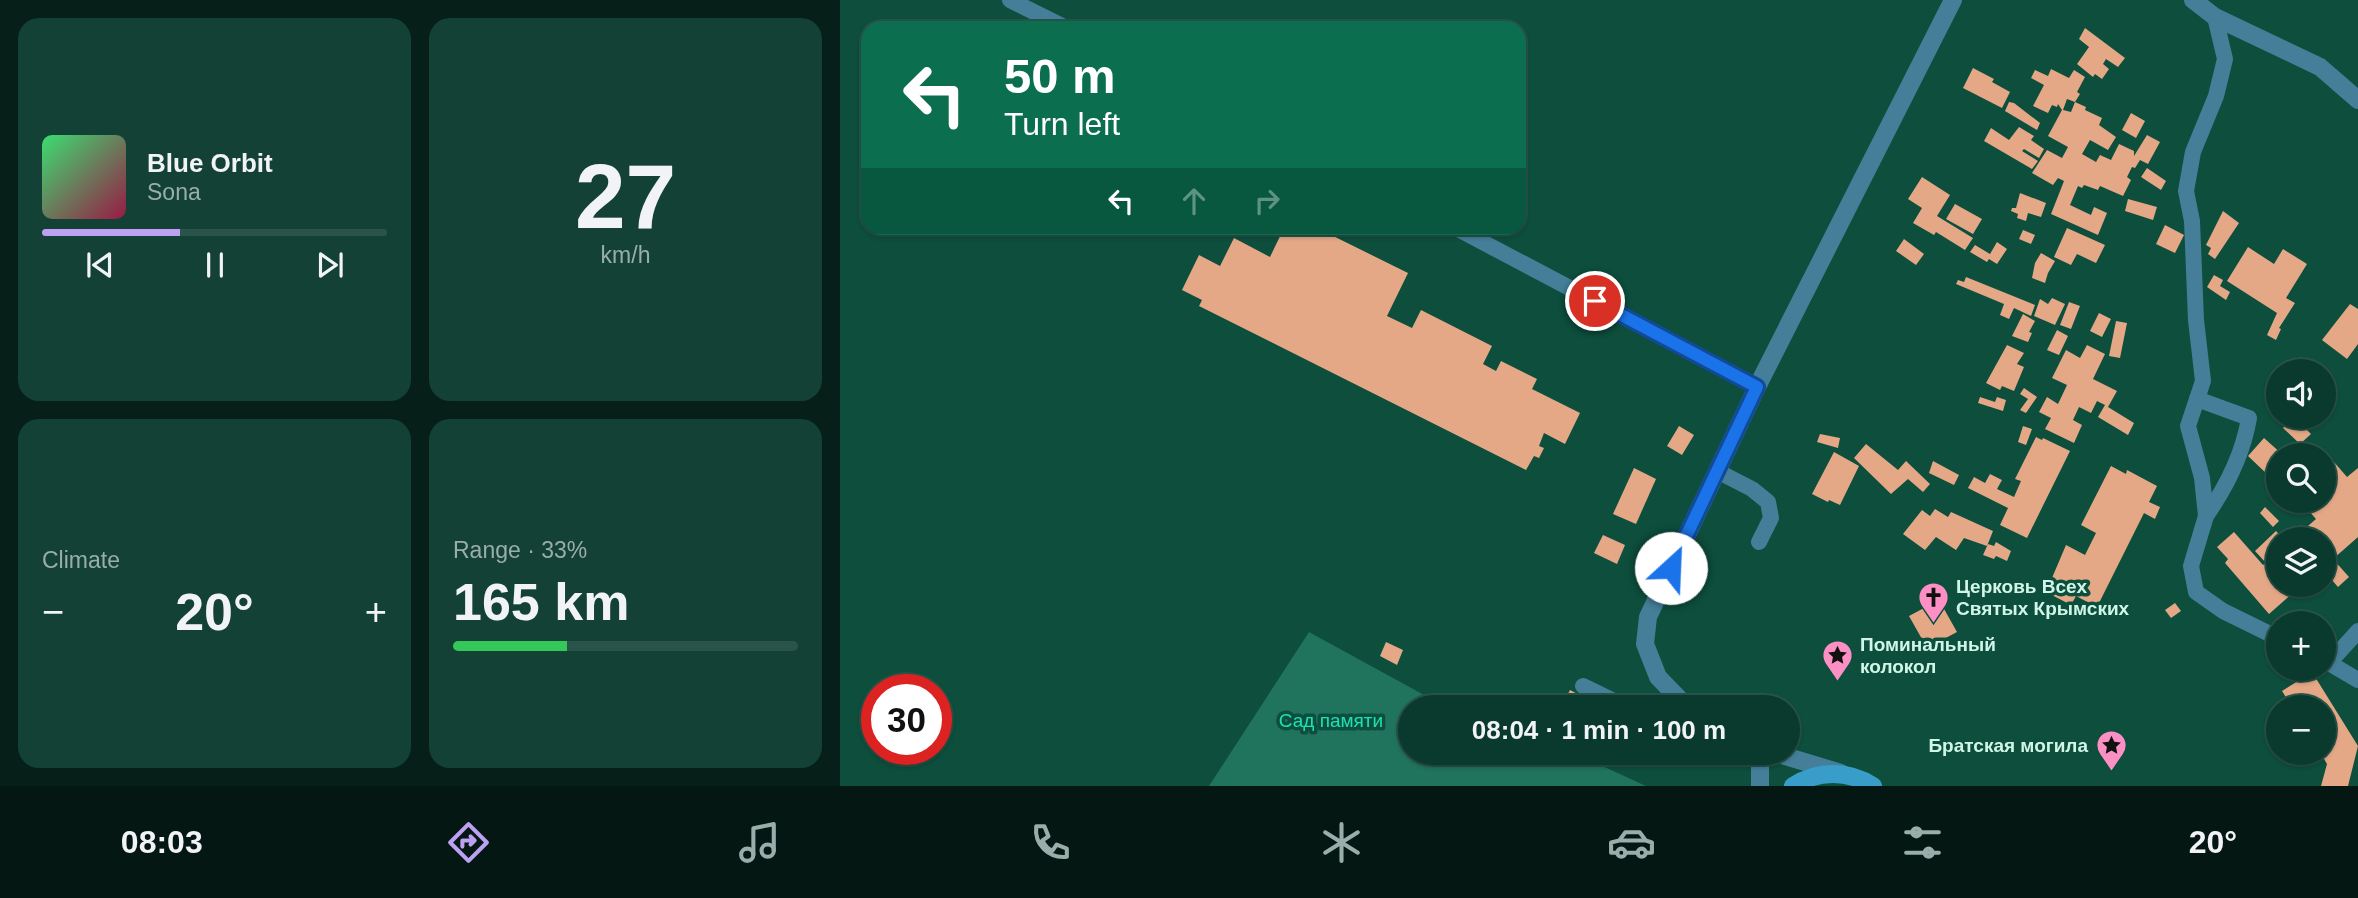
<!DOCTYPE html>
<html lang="en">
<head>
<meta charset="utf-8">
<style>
  body { margin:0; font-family:Arial,sans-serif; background:#134136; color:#f1f3f6; height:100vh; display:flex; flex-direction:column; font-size:26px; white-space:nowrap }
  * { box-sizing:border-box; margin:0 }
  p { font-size:23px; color:#99adaa }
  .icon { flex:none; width:38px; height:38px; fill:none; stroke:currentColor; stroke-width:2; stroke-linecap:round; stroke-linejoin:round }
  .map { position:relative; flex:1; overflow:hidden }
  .drawer { display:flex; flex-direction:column; gap:18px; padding:18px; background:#062019; width:840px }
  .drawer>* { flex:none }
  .hud { position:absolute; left:21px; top:21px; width:665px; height:214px; border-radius:21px; box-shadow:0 2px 5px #0004,0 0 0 2px #2a544a; background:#0b6e4f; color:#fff; overflow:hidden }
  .fabs { position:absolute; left:1426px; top:359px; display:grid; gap:14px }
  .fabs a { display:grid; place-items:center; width:70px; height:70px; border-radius:50%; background:#0a3a2e; box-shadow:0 2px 5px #0004,0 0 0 2px #2a544a; font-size:35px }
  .speed { position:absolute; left:21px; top:674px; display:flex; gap:14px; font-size:35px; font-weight:700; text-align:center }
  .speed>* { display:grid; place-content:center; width:91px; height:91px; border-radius:50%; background:#0a3a2e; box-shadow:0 2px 5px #0004,0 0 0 2px #2a544a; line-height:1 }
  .speed .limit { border:10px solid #d22; background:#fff; color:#111 }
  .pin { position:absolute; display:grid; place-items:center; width:60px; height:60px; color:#fff; margin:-30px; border:4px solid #fff; border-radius:50%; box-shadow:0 2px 7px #0007 }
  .me { position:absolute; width:77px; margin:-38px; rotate:25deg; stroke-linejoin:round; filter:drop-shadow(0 0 5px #0008) }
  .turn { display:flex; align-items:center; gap:24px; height:147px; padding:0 28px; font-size:32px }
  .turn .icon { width:91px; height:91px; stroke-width:2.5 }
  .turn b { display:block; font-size:49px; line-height:60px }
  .lanes { display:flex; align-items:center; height:66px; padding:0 28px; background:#0003; justify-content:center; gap:35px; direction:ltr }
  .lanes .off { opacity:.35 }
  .big { font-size:52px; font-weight:600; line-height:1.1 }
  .drawer .tile { flex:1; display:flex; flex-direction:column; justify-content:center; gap:10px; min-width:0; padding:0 24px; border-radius:21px; background:#134136 }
  .drawer .dial { align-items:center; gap:0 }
  .dial b { font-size:91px; line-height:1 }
  .song { display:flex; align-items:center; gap:21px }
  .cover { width:84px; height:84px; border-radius:10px; background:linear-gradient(135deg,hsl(140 70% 55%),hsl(340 70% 35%)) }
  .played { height:7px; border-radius:4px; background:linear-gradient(90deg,#bca0f2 40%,#2a544a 40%) }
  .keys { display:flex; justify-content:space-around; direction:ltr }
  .heat { display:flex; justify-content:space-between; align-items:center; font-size:38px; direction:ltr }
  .charge { height:10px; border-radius:5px; background:linear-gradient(90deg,#34c759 33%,#2a544a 0) }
  .drawer .tiles { flex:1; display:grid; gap:18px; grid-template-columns:repeat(2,1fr) }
  .trip { position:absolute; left:558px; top:695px; width:402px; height:70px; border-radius:35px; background:#0a3a2e; box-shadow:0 2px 5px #0004,0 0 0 2px #2a544a; font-weight:600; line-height:70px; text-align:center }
  .tab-bar { display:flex; height:112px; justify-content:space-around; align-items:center; background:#041712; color:#99adaa }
  .tab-bar .icon { width:49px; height:49px }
  .tab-bar .selected { color:#bca0f2 }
  .tab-bar b { font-size:32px; color:#f1f3f6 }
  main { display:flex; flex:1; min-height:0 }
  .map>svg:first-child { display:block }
  .green { fill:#20735c }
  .building { fill:#e5a886 }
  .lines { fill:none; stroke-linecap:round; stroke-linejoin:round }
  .service { stroke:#447e99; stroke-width:16 }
  .minor { stroke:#447e99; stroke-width:18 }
  .secondary { stroke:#389ec9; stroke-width:18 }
  .route-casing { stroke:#114b97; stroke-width:18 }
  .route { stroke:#1a73e8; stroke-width:12 }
  .labels { text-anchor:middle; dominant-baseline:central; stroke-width:7; stroke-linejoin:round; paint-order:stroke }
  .poi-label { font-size:19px; font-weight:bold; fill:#d1f6e8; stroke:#0d4e3d; text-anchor:start }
  .park-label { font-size:19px; fill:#1de1b4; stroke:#0d4e3d }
</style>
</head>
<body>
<main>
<section class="drawer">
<div class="tiles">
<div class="tile">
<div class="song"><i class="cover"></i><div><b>Blue Orbit</b><p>Sona</p></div></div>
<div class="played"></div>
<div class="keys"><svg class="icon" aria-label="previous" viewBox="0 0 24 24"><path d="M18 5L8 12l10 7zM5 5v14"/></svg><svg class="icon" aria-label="pause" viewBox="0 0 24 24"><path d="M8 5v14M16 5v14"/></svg><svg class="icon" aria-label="next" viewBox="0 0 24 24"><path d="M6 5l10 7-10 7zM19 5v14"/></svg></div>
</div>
<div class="tile dial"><b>27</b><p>km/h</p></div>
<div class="tile"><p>Climate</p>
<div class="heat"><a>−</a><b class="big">20°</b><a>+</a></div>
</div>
<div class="tile"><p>Range · 33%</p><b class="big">165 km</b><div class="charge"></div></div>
</div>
</section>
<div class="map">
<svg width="1518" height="786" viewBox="0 0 1518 786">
  <rect width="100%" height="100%" fill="#0d4e3d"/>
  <path class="green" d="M469,632L606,707H570V752L734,753L806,786H369Z"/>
  <g class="building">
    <path d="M1245,28L1285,58L1278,67L1266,59L1263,64L1269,69L1262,79L1255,74L1253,77L1237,64L1249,47L1239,39Z"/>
    <path d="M1133,68L1154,79L1152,82L1170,92L1162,108L1123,88Z"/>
    <path d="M1211,69L1229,78L1234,70L1245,77L1237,92L1240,94L1235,102L1227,99L1223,110L1231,112L1235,102L1246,107L1245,110L1262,118L1259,125L1276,137L1268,150L1250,140L1242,154L1256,162L1260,155L1271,160L1279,144L1294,151V156L1307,135L1320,142L1308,164L1300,160L1295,168L1292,167L1287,177L1291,180L1283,196L1260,186L1258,190L1244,185L1242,188L1238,186L1230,205L1251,215L1254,207L1267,213L1258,235L1211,214L1224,181L1218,178L1213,185L1192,173L1207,150L1222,158L1228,147L1208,136L1222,110L1218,104L1217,107L1212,105L1208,113L1193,106L1204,85L1191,78L1195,70L1208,76Z"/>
    <path d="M1169,102L1174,103L1200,123L1197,130L1165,111Z"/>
    <path d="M1291,113L1305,121L1296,138L1282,130Z"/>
    <path d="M1179,127L1194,136L1191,140L1204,149L1199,158L1184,149L1182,151L1198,161L1192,169L1144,141L1151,128L1169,140Z"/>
    <path d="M1307,168L1326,181L1321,190L1301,177Z"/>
    <path d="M1082,177L1110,195L1097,216L1133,238L1125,250L1096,232L1094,235L1073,223L1082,208L1068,199Z"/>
    <path d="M1180,193L1206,203L1201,217L1188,213L1186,221L1177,218L1178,214L1171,211L1172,208H1176Z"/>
    <path d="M1288,199L1317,207L1313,220L1285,211Z"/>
    <path d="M1115,204L1142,219L1133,234L1106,219Z"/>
    <path d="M1383,211L1399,223L1375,259L1368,254L1371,248L1366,245Z"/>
    <path d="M1325,225L1344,235L1335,253L1316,244Z"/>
    <path d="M444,228H477L568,273L547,316L572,328L581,310L652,346L643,364L656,371L661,361L697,379L692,389L740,413L725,444L704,433L699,446L704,448L699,458L694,456L686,470L359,306L362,300L342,290L359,255L380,266L394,238L430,257Z"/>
    <path d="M1227,228L1265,245L1256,263L1237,254L1231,265L1214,257Z"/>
    <path d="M1183,230L1195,235L1191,244L1179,239Z"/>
    <path d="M1064,239L1084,254L1076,265L1056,251Z"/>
    <path d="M1157,242L1167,249L1157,264L1149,259L1147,262L1130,252L1135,245L1150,254Z"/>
    <path d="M1408,247L1434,264L1443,249L1467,264L1446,298L1455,303L1439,328L1441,329L1436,340L1427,335L1437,313L1387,281Z"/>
    <path d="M1201,253L1215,261L1208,273L1205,283L1192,278L1195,263Z"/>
    <path d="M1374,275L1383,280L1380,286L1390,292L1386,300L1367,287Z"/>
    <path d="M1126,277L1195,305L1191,316L1174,308L1169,319L1160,315L1164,304L1116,284L1118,280L1124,282Z"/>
    <path d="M1212,298L1225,304L1215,325L1194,316L1200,299L1208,304Z"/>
    <path d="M1229,302L1240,306L1231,329L1220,325Z"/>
    <path d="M1510,304L1518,309V344L1507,359L1482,340Z"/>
    <path d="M1259,313L1271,319L1262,337L1250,331Z"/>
    <path d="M1183,314L1195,321L1189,332L1192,333L1188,342L1172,336Z"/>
    <path d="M1276,321L1287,323L1280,358L1269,356Z"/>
    <path d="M1217,330L1228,336L1219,355L1207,350Z"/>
    <path d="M1167,345L1184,353L1177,364L1184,367L1174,391L1162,386L1160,390L1146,383Z"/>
    <path d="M1247,345L1265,354L1253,379L1277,391L1268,407L1294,423L1288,435L1258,417L1265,405L1257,401L1251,413L1239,407L1233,420L1242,425L1234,443L1205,429L1211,418L1199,412L1207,397L1218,404L1227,385L1212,378L1226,350L1240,358Z"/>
    <path d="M1184,388L1197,397L1186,413L1180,410L1188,399L1180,394Z"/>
    <path d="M1140,397L1155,402L1157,397L1166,400L1163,411L1138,403Z"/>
    <path d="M1454,417L1471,434L1460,444L1443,428Z"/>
    <path d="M839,426L854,435L842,455L827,446Z"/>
    <path d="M1183,426L1192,429L1186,445L1178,442Z"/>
    <path d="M980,434L1000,438L998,448L977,442Z"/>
    <path d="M1196,437L1202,440L1203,438L1230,451L1187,538L1160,525L1168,508L1128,488L1134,477L1145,483L1150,474L1162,480L1157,489L1174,497L1181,481L1175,479Z"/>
    <path d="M1424,438L1443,455H1438V464L1428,475L1408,456Z"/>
    <path d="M1026,444L1058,470L1066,461L1090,484L1083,492L1068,479L1051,494L1014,458Z"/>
    <path d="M994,452L1019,466L1000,505L989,500L988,502L972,494Z"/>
    <path d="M1093,461L1119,475L1114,485L1089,473Z"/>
    <path d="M1494,462L1507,477L1518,468V537L1493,559L1509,577L1498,587L1484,571V539H1453L1476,519L1469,511L1480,500H1484L1486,496L1484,493V470Z"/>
    <path d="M1271,466L1286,474L1287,470L1317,486L1309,502L1320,507L1315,519L1304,513L1257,607L1236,596L1231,605L1206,592L1226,545L1245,555L1256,533L1241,525Z"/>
    <path d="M794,468L816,479L796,524L773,514Z"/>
    <path d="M1425,507L1439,521L1433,527L1420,513Z"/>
    <path d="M1095,509L1108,517L1111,512L1153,531L1147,546L1124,538L1116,550L1096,537L1085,550L1063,534L1082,510L1090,516Z"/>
    <path d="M1436,531L1443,539H1438V584H1463L1429,614L1385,563L1388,559L1377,547L1394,532L1423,565L1426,563L1415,551Z"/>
    <path d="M763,535L785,545L777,564L754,553Z"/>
    <path d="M1156,542L1171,551L1167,561L1156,556L1154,559L1143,555L1148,544L1154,546Z"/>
    <path d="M1099,600L1117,632L1087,648L1069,616Z"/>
    <path d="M1335,603L1341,611L1331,618L1325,610Z"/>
    <path d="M546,642L563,650L557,665L540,656Z"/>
    <path d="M1472,672L1518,746L1508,786H1481L1487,764L1480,752H1484V707H1452L1442,691Z"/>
    <path d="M730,690L749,700L745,707H721Z"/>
  </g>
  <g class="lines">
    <g class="service">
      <path d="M170,0L226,28"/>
      <path d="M1375,17L1385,59L1376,96L1353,152L1346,191L1352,221L1356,320L1363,381L1348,426L1362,478L1366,516L1351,566L1356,592L1383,611L1438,638"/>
      <path d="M616,228L917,387"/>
      <path d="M1357,399L1409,418C1403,454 1387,486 1366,516"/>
      <path d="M877,471L912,489L928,502L931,518L919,542"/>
      <path d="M1484,660L1518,680"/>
      <path d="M1489,663L1518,631"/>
      <path d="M743,686L786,707"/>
      <path d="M903,752L920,758"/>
    </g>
    <g class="minor">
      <path d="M1353,0L1375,17L1480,67L1518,100"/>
      <path d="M847,707L818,677L805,644L808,617L917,387L1113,0"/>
      <path d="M932,752L1001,773"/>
      <path d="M920,786V752"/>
    </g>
    <path class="secondary" d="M953,786C978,770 1008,770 1033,786"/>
  </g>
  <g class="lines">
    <defs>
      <path id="route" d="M755,301L917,387L831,568"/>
    </defs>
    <use href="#route" class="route-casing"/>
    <use href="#route" class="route"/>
  </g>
  <defs>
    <symbol id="church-pin" viewBox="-11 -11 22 30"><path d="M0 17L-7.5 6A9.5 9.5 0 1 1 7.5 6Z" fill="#fc8fc3" stroke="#0d4e3d"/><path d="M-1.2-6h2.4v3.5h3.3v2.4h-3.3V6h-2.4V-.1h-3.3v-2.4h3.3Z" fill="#111"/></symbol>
    <symbol id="sight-pin" viewBox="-11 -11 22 30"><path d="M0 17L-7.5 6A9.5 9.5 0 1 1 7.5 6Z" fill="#fc8fc3" stroke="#0d4e3d"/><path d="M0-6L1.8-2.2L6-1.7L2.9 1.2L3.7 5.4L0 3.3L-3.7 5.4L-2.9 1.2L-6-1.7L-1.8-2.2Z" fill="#111"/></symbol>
  </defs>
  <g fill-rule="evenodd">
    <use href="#church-pin" x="1076" y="580" width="35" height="47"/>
    <use href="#sight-pin" x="980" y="638" width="35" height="47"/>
    <use href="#sight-pin" x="1254" y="728" width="35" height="47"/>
  </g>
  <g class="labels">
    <g class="poi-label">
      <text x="1116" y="586">Церковь Всех<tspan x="1116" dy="22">Святых Крымских</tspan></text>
      <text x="1020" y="644">Поминальный<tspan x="1020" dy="22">колокол</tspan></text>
      <text x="1248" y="745" text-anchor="end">Братская могила</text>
    </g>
    <g class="park-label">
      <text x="491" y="720">Сад памяти</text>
    </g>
  </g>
</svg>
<div class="fabs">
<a><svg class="icon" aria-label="sound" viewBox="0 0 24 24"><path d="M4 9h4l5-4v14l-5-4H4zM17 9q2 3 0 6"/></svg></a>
<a><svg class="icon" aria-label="search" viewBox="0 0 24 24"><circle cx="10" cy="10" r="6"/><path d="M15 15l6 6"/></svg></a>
<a><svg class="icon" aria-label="layers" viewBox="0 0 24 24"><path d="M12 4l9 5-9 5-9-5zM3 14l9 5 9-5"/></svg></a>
<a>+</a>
<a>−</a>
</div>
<div class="speed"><div class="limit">30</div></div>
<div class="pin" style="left:755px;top:301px;background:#d93025"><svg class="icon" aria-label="arrive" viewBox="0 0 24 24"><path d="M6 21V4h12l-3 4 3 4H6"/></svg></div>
<svg class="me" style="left:831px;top:568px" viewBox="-20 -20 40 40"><circle r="19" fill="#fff"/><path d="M0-13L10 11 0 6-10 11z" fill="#1a73e8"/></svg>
<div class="trip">08:04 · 1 min · 100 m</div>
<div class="hud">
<div class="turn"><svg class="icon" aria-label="left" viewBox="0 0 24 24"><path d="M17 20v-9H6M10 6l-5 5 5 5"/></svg><div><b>50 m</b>Turn left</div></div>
<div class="lanes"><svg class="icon" aria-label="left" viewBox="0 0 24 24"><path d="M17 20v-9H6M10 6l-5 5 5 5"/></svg><svg class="icon off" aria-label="ahead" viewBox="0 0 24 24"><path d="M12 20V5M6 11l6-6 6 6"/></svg><svg class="icon off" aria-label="right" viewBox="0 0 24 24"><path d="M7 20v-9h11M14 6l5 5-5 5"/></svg></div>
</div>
</div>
</main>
<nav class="tab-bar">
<b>08:03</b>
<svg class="icon selected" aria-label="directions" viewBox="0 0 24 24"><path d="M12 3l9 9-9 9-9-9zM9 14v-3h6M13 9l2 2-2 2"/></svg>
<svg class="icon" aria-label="music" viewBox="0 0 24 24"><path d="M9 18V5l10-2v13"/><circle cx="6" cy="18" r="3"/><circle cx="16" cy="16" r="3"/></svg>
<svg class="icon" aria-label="phone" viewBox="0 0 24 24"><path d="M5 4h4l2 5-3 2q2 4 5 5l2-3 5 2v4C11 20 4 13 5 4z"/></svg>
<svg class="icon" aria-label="climate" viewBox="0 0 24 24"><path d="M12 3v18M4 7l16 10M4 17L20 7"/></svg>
<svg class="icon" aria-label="car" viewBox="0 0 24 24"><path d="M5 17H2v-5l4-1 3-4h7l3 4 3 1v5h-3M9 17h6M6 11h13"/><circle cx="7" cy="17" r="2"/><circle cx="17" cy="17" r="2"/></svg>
<svg class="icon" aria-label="filters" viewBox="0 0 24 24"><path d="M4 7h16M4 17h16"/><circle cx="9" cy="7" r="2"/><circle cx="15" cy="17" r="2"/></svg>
<b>20°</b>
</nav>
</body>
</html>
